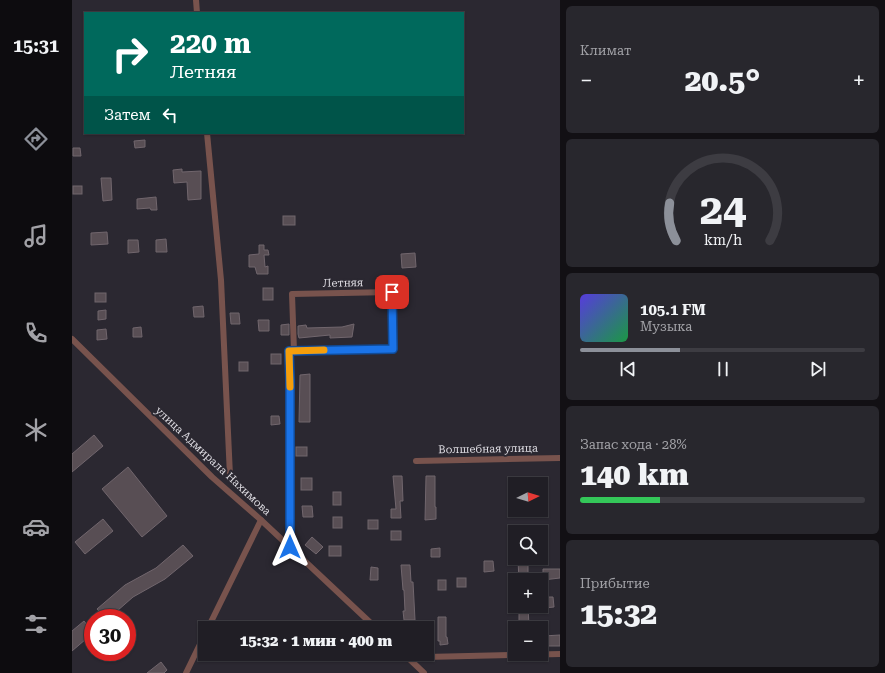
<!DOCTYPE html>
<html lang="ru">
<head>
<meta charset="utf-8">
<style>
  body { margin:0; font-family:"Roboto Serif",serif; background:#28272d; color:#f1f3f6; height:100vh; display:flex; flex-direction:column; font-size:15px; white-space:nowrap }
  * { box-sizing:border-box; margin:0 }
  p { font-size:13px; color:#a2a2a7 }
  .icon { flex:none; width:22px; height:22px; fill:none; stroke:currentColor; stroke-width:2; stroke-linecap:round; stroke-linejoin:round }
  .map { position:relative; flex:1; overflow:hidden }
  .details { display:flex; flex-direction:column; gap:6px; padding:6px; background:#121014; width:325px }
  .details>* { flex:none }
  .guide { position:absolute; left:12px; top:12px; width:380px; height:122px; border-radius:0px; box-shadow:0 1px 3px #0004,0 0 0 1px #3d3c42; background:#00695c; color:#fff; overflow:hidden }
  .needle { width:26px; rotate:85deg }
  .fabs { position:absolute; left:436px; top:477px; display:grid; gap:8px }
  .fabs a { display:grid; place-items:center; width:40px; height:40px; border-radius:0px; background:#201e25; box-shadow:0 1px 3px #0004,0 0 0 1px #3d3c42; font-size:20px }
  .speed { position:absolute; left:12px; top:609px; display:flex; gap:8px; font-size:20px; font-weight:700; text-align:center }
  .speed>* { display:grid; place-content:center; width:52px; height:52px; border-radius:50%; background:#201e25; box-shadow:0 1px 3px #0004,0 0 0 1px #3d3c42; line-height:1 }
  .speed .limit { border:6px solid #d22; background:#fff; color:#111 }
  .pin { position:absolute; display:grid; place-items:center; width:34px; height:34px; color:#fff; margin:-17px; border-radius:8px; box-shadow:0 2px 6px #0006 }
  .me { position:absolute; width:44px; margin:-22px; rotate:0deg; stroke-linejoin:round; filter:drop-shadow(0 0 3px #0008) }
  .turn { display:flex; align-items:center; gap:14px; height:84px; padding:0 20px; font-size:18px }
  .turn .icon { width:52px; height:52px; stroke-width:2.5 }
  .turn b { display:block; font-size:28px; line-height:34px }
  .then { display:flex; align-items:center; height:38px; padding:0 20px; background:#0003; gap:8px; font-size:15px }
  .big { font-size:30px; font-weight:800; line-height:1.1 }
  .details .widget { flex:1; display:flex; flex-direction:column; justify-content:center; gap:6px; min-width:0; padding:0 14px; border-radius:6px; background:#28272d }
  .details .dial { align-items:center; gap:0 }
  .dial svg { height:104px; overflow:visible; fill:none; stroke:#3d3c42; stroke-width:7; stroke-linecap:round; text-anchor:middle }
  .dial text { fill:#f1f3f6; stroke:none }
  .song { display:flex; align-items:center; gap:12px }
  .cover { width:48px; height:48px; border-radius:6px; background:linear-gradient(135deg,hsl(250 70% 55%),hsl(140 70% 35%)) }
  .played { height:4px; border-radius:2px; background:linear-gradient(90deg,#8c9099 35%,#3d3c42 35%) }
  .keys { display:flex; justify-content:space-around; direction:ltr }
  .heat { display:flex; justify-content:space-between; align-items:center; font-size:22px; direction:ltr }
  .charge { height:6px; border-radius:3px; background:linear-gradient(90deg,#34c759 28%,#3d3c42 0) }
  .trip { position:absolute; left:126px; top:621px; width:236px; height:40px; border-radius:0px; background:#201e25; box-shadow:0 1px 3px #0004,0 0 0 1px #3d3c42; font-weight:800; line-height:40px; text-align:center }
  main { display:flex; flex:1; min-height:0 }
  .tabs { display:flex; flex-direction:column; width:72px; justify-content:space-around; align-items:center; background:#0d0c0f; color:#a2a2a7 }
  .tabs .icon { width:28px; height:28px }
  .tabs .on { color:#8c9099 }
  .tabs b { font-size:18px; color:#f1f3f6 }
  .map>svg:first-child { display:block }
  .building { fill:#584e54; stroke:#71666d }
  .lines { fill:none; stroke-linecap:round; stroke-linejoin:round }
  .minor { stroke:#78534d; stroke-width:6 }
  .route-casing { stroke:#114b97; stroke-width:10 }
  .route { stroke:#1a73e8; stroke-width:7 }
  .slow { stroke:#f59e0b; stroke-width:7 }
  .labels { text-anchor:middle; dominant-baseline:central; stroke-width:4; stroke-linejoin:round; paint-order:stroke }
  .street-label { font-size:11px; fill:#dddbe1; stroke:#2b2831 }
</style>
</head>
<body>
<main>
<nav class="tabs">
<b>15:31</b>
<svg class="icon on" aria-label="directions" viewBox="0 0 24 24"><path d="M12 3l9 9-9 9-9-9zM9 14v-3h6M13 9l2 2-2 2"/></svg>
<svg class="icon" aria-label="music" viewBox="0 0 24 24"><path d="M9 18V5l10-2v13"/><circle cx="6" cy="18" r="3"/><circle cx="16" cy="16" r="3"/></svg>
<svg class="icon" aria-label="phone" viewBox="0 0 24 24"><path d="M5 4h4l2 5-3 2q2 4 5 5l2-3 5 2v4C11 20 4 13 5 4z"/></svg>
<svg class="icon" aria-label="climate" viewBox="0 0 24 24"><path d="M12 3v18M4 7l16 10M4 17L20 7"/></svg>
<svg class="icon" aria-label="car" viewBox="0 0 24 24"><path d="M5 17H2v-5l4-1 3-4h7l3 4 3 1v5h-3M9 17h6M6 11h13"/><circle cx="7" cy="17" r="2"/><circle cx="17" cy="17" r="2"/></svg>
<svg class="icon" aria-label="filters" viewBox="0 0 24 24"><path d="M4 7h16M4 17h16"/><circle cx="9" cy="7" r="2"/><circle cx="15" cy="17" r="2"/></svg>
</nav>
<div class="map">
<svg width="488" height="673" viewBox="0 0 488 673">
  <rect width="100%" height="100%" fill="#2b2831"/>
  <g class="building">
    <path d="M73,140V147L63,148L62,141Z"/>
    <path d="M1,148H8L9,156H1Z"/>
    <path d="M110,169V172L129,171V199L116,200L115,182L102,183L101,170Z"/>
    <path d="M29,178H39L40,200L31,201Z"/>
    <rect x="1" y="186" width="9" height="8"/>
    <path d="M84,197L85,210H79L78,208L65,209V199Z"/>
    <rect x="211" y="216" width="12" height="9"/>
    <path d="M35,232L36,244L19,245V233Z"/>
    <path d="M94,239L95,252H84V240Z"/>
    <path d="M56,240H66L67,252L56,253Z"/>
    <path d="M187,245H192V250H196L197,255H192L193,267L196,266V274H185L183,267H177V255L187,254Z"/>
    <path d="M343,253L344,267L330,268L329,254Z"/>
    <rect x="191" y="288" width="10" height="12"/>
    <rect x="23" y="293" width="11" height="9"/>
    <path d="M131,306L132,317H122L121,307Z"/>
    <path d="M34,310V319L26,320V311Z"/>
    <path d="M158,313H167L168,324H159Z"/>
    <path d="M186,320H197V331H187Z"/>
    <path d="M217,324V335H209V325Z"/>
    <path d="M282,324L280,337L258,338V335L227,338L226,334V326L234,325L235,328L270,327Z"/>
    <path d="M69,327L70,337H61V328Z"/>
    <path d="M34,329L35,339L25,340V330Z"/>
    <rect x="199" y="354" width="10" height="10"/>
    <rect x="167" y="362" width="9" height="9"/>
    <path d="M238,374V422H227L228,375Z"/>
    <path d="M199,416H207L208,424L199,425Z"/>
    <path d="M22,435L31,446L0,472V454Z"/>
    <rect x="224" y="447" width="11" height="9"/>
    <path d="M56,467L95,516L70,537L30,489Z"/>
    <path d="M321,476H330L331,501H328L329,518H319V509H324Z"/>
    <path d="M354,476H363V507H364V519L353,520Z"/>
    <rect x="229" y="478" width="11" height="12"/>
    <rect x="261" y="492" width="8" height="13"/>
    <path d="M230,506H240L241,517H231Z"/>
    <rect x="261" y="517" width="9" height="11"/>
    <path d="M31,519L41,531L13,554L3,542Z"/>
    <rect x="296" y="520" width="10" height="9"/>
    <rect x="319" y="531" width="10" height="9"/>
    <path d="M240,537L251,547L244,554L233,545Z"/>
    <path d="M111,545L121,556L93,579L61,597L37,618H33L25,609L53,585L84,568Z"/>
    <rect x="257" y="546" width="12" height="10"/>
    <path d="M368,548V557H359V549Z"/>
    <path d="M446,560H456V580H447Z"/>
    <path d="M412,561H421L422,571L412,572Z"/>
    <path d="M329,565H338L339,582H341L343,620H332L331,611H333L332,590H331Z"/>
    <path d="M299,567L306,568V580H298Z"/>
    <path d="M471,569H488V578L471,580Z"/>
    <rect x="385" y="578" width="9" height="9"/>
    <rect x="366" y="580" width="8" height="10"/>
    <path d="M472,597H481L482,607L472,608Z"/>
    <path d="M447,606H456L457,626H447Z"/>
    <path d="M366,617H374V637H375L376,644L368,645V641H366Z"/>
    <path d="M12,621L21,633L0,651V631Z"/>
    <path d="M488,635V646H471V636Z"/>
    <path d="M89,662L95,670L92,673H75Z"/>
  </g>
  <g class="lines">
    <g class="minor">
      <path d="M124,0L125,13"/>
      <path d="M135,133L149,280L158,476"/>
      <path d="M0,339L140,477L189,520L304,628"/>
      <path d="M344,461L488,458"/>
      <path d="M218,547V380L217,351L321,349L320,292L220,294L222,351"/>
      <path d="M136,628L189,520"/>
      <path d="M332,654L352,673"/>
      <path d="M354,657L488,654"/>
      <path d="M114,673L133,634"/>
    </g>
  </g>
  <g class="lines">
    <defs>
      <path id="route" d="M218,547V380L217,351L321,349L320,292"/>
    </defs>
    <use href="#route" class="route-casing"/>
    <use href="#route" class="route"/>
    <path class="slow" d="M218,387L217,351L252,350"/>
  </g>
  <g class="labels">
    <g class="street-label">
      <text transform="translate(271 283) rotate(-1)">Летняя</text>
      <text transform="translate(416 449) rotate(-1)">Волшебная улица</text>
      <text transform="translate(141 461) rotate(43)">улица Адмирала Нахимова</text>
    </g>
  </g>
</svg>
<div class="fabs">
<a><svg class="needle" viewBox="-14 -14 28 28"><path d="M0-13l5 13h-10z" fill="#e53935"/><path d="M0 13l5-13h-10z" fill="#a2a2a7"/></svg></a>
<a><svg class="icon" aria-label="search" viewBox="0 0 24 24"><circle cx="10" cy="10" r="6"/><path d="M15 15l6 6"/></svg></a>
<a>+</a>
<a>−</a>
</div>
<div class="speed"><div class="limit">30</div></div>
<div class="pin" style="left:320px;top:292px;background:#d93025"><svg class="icon" aria-label="arrive" viewBox="0 0 24 24"><path d="M6 21V4h12l-3 4 3 4H6"/></svg></div>
<svg class="me" style="left:218px;top:547px" viewBox="-20 -20 40 40"><path d="M0-17L14 15 0 8-14 15z" fill="#1a73e8" stroke="#fff" stroke-width="4"/></svg>
<div class="trip">15:32 · 1 мин · 400 m</div>
<div class="guide">
<div class="turn"><svg class="icon" aria-label="right" viewBox="0 0 24 24"><path d="M7 20v-9h11M14 6l5 5-5 5"/></svg><div><b>220 m</b>Летняя</div></div>
<div class="then">Затем<svg class="icon" aria-label="left" viewBox="0 0 24 24"><path d="M17 20v-9H6M10 6l-5 5 5 5"/></svg></div>
</div>
</div>
<section class="details">
<div class="widget"><p>Климат</p>
<div class="heat"><a>−</a><b class="big">20.5°</b><a>+</a></div>
</div>
<div class="widget dial"><svg viewBox="0 0 100 80">
<path d="M14 69A42 42 0 1 1 86 69"/>
<path d="M14 69A42 42 0 0 1 9 40" stroke="#8c9099"/>
<text x="50" y="56" font-size="32" font-weight="700">24</text>
<text x="50" y="72" font-size="11">km/h</text>
</svg></div>
<div class="widget">
<div class="song"><i class="cover"></i><div><b>105.1 FM</b><p>Музыка</p></div></div>
<div class="played"></div>
<div class="keys"><svg class="icon" aria-label="previous" viewBox="0 0 24 24"><path d="M18 5L8 12l10 7zM5 5v14"/></svg><svg class="icon" aria-label="pause" viewBox="0 0 24 24"><path d="M8 5v14M16 5v14"/></svg><svg class="icon" aria-label="next" viewBox="0 0 24 24"><path d="M6 5l10 7-10 7zM19 5v14"/></svg></div>
</div>
<div class="widget"><p>Запас хода · 28%</p><b class="big">140 km</b><div class="charge"></div></div>
<div class="widget"><p>Прибытие</p><b class="big">15:32</b></div>
</section>
</main>
</body>
</html>
